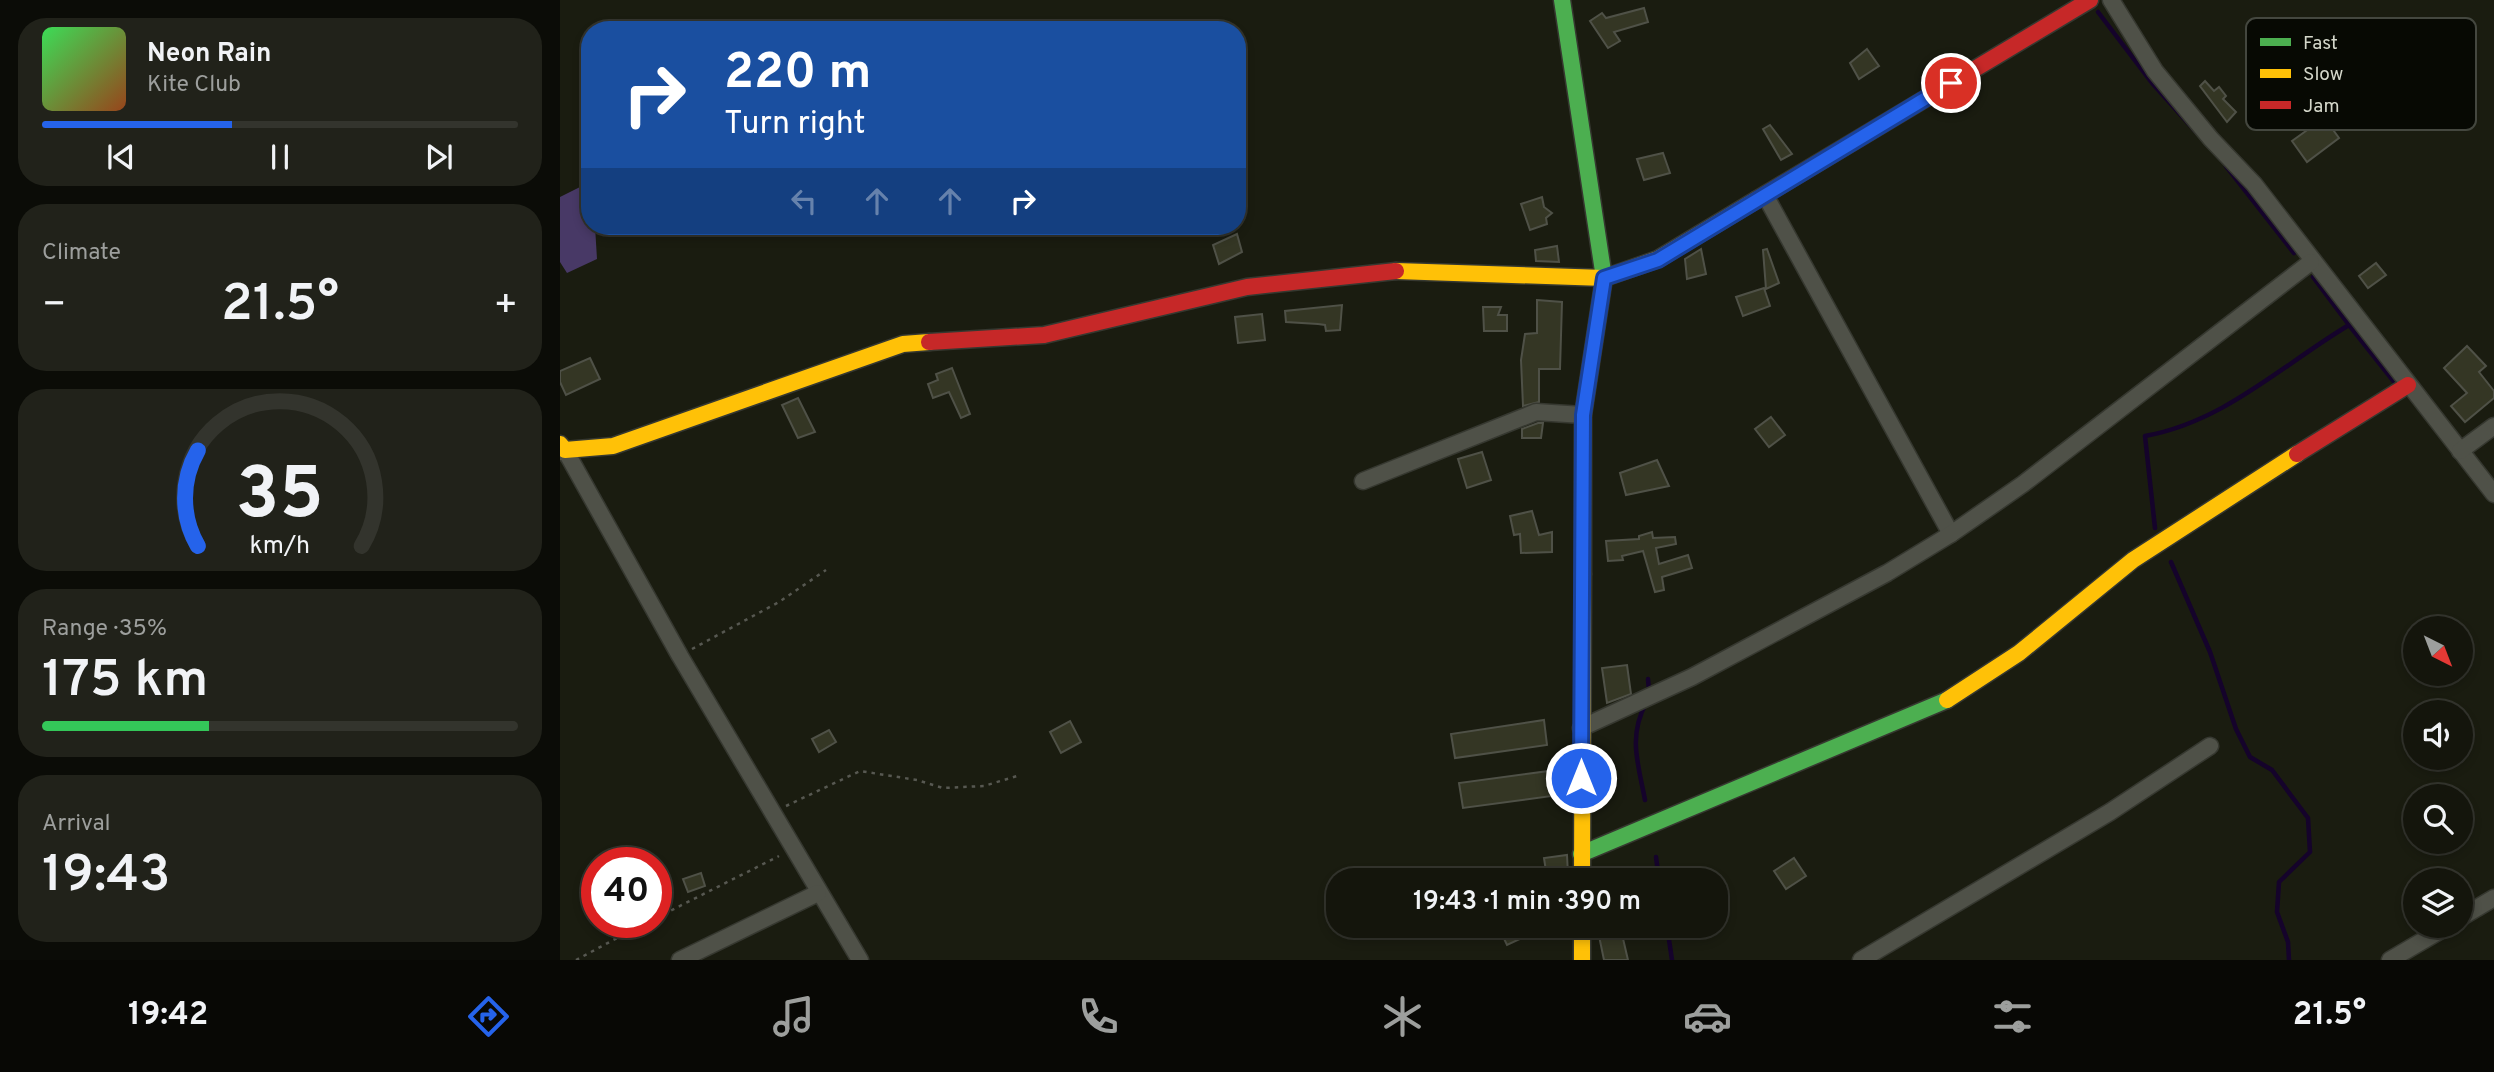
<!DOCTYPE html>
<html lang="en">
<head>
<meta charset="utf-8">
<style>
  body { margin:0; font-family:Overpass,sans-serif; background:#21221a; color:#f1f3f6; height:100vh; display:flex; flex-direction:column; font-size:26px; white-space:nowrap }
  * { box-sizing:border-box; margin:0 }
  p { font-size:23px; color:#9d9f9d }
  .icon { flex:none; width:38px; height:38px; fill:none; stroke:currentColor; stroke-width:2; stroke-linecap:round; stroke-linejoin:round }
  .map { position:relative; flex:1; overflow:hidden }
  .drawer { display:flex; flex-direction:column; gap:18px; padding:18px; background:#0b0c07; width:560px }
  .drawer>* { flex:none }
  .guide { position:absolute; left:21px; top:21px; width:665px; height:214px; border-radius:28px; box-shadow:0 4px 10px #0003,0 0 0 2px #33342d; background:#1a4fa0; color:#fff; overflow:hidden }
  .needle { width:46px; rotate:138deg }
  .buttons { position:absolute; left:1843px; top:616px; display:grid; gap:14px }
  .buttons a { display:grid; place-items:center; width:70px; height:70px; border-radius:50%; background:#14150c; box-shadow:0 4px 10px #0003,0 0 0 2px #33342d; font-size:35px }
  .speed { position:absolute; left:21px; top:847px; display:flex; gap:14px; font-size:35px; font-weight:700; text-align:center }
  .speed>* { display:grid; place-content:center; width:91px; height:91px; border-radius:50%; background:#14150c; box-shadow:0 4px 10px #0003,0 0 0 2px #33342d; line-height:1 }
  .speed .limit { border:10px solid #d22; background:#fff; color:#111 }
  .pin { position:absolute; display:grid; place-items:center; width:60px; height:60px; color:#fff; margin:-30px; border:4px solid #fff; border-radius:50%; box-shadow:0 2px 7px #0007 }
  .me { position:absolute; width:77px; margin:-38px; rotate:0deg; stroke-linejoin:round; filter:drop-shadow(0 0 5px #0008) }
  .turn { display:flex; align-items:center; gap:24px; height:147px; padding:0 28px; font-size:32px }
  .turn .icon { width:91px; height:91px; stroke-width:2.5 }
  .turn b { display:block; font-size:49px; line-height:60px }
  .lanes { display:flex; align-items:center; height:66px; padding:0 28px; background:#0003; justify-content:center; gap:35px; direction:ltr }
  .lanes .off { opacity:.35 }
  .big { font-size:52px; font-weight:600; line-height:1.1 }
  .drawer .card { flex:1; display:flex; flex-direction:column; justify-content:center; gap:10px; min-width:0; padding:0 24px; border-radius:28px; background:#21221a }
  .drawer .dial { align-items:center; gap:0 }
  .dial svg { height:182px; overflow:visible; fill:none; stroke:#33342d; stroke-width:7; stroke-linecap:round; text-anchor:middle }
  .dial text { fill:#f1f3f6; stroke:none }
  .song { display:flex; align-items:center; gap:21px }
  .cover { width:84px; height:84px; border-radius:10px; background:linear-gradient(135deg,hsl(130 70% 55%),hsl(20 70% 35%)) }
  .played { height:7px; border-radius:4px; background:linear-gradient(90deg,#2563eb 40%,#33342d 40%) }
  .keys { display:flex; justify-content:space-around; direction:ltr }
  .heat { display:flex; justify-content:space-between; align-items:center; font-size:38px; direction:ltr }
  .charge { height:10px; border-radius:5px; background:linear-gradient(90deg,#34c759 35%,#33342d 0) }
  .trip { position:absolute; left:766px; top:868px; width:402px; height:70px; border-radius:28px; background:#14150c; box-shadow:0 4px 10px #0003,0 0 0 2px #33342d; font-weight:600; line-height:70px; text-align:center }
  .dock { display:flex; height:112px; justify-content:space-around; align-items:center; background:#080805; color:#9d9f9d }
  .dock .icon { width:49px; height:49px }
  .dock .on { color:#2563eb }
  .dock b { font-size:32px; color:#f1f3f6 }
  main { display:flex; flex:1; min-height:0 }
  .map>svg:first-child { display:block }
  .forest { fill:#483966 }
  .lines { fill:none; stroke-linecap:round; stroke-linejoin:round }
  .stream { stroke:#15032b; stroke-width:4.5 }
  .building { fill:#343624; stroke:#4f5147; stroke-width:2 }
  .street-casing { stroke:#363830; stroke-width:19 }
  .fast-casing { stroke:#363830; stroke-width:19 }
  .slow-casing { stroke:#363830; stroke-width:19 }
  .jam-casing { stroke:#363830; stroke-width:19 }
  .path { stroke:#575851; stroke-width:2.5; stroke-dasharray:3.5 5; stroke-linecap:butt }
  .street { stroke:#4f5148; stroke-width:16 }
  .fast { stroke:#4caf50; stroke-width:16 }
  .slow { stroke:#ffc107; stroke-width:16 }
  .jam { stroke:#c62828; stroke-width:16 }
  .route-casing { stroke:#184099; stroke-width:18 }
  .route { stroke:#2563eb; stroke-width:12 }
  .key { fill:#070903; stroke:#44473f; stroke-width:2 }
  .key-label { font-size:19px; fill:#d4d7ca }
</style>
</head>
<body>
<main>
<section class="drawer">
<div class="card">
<div class="song"><i class="cover"></i><div><b>Neon Rain</b><p>Kite Club</p></div></div>
<div class="played"></div>
<div class="keys"><svg class="icon" aria-label="previous" viewBox="0 0 24 24"><path d="M18 5L8 12l10 7zM5 5v14"/></svg><svg class="icon" aria-label="pause" viewBox="0 0 24 24"><path d="M8 5v14M16 5v14"/></svg><svg class="icon" aria-label="next" viewBox="0 0 24 24"><path d="M6 5l10 7-10 7zM19 5v14"/></svg></div>
</div>
<div class="card"><p>Climate</p>
<div class="heat"><a>−</a><b class="big">21.5°</b><a>+</a></div>
</div>
<div class="card dial"><svg viewBox="0 0 100 80">
<path d="M14 69A42 42 0 1 1 86 69"/>
<path d="M14 69A42 42 0 0 1 14 27" stroke="#2563eb"/>
<text x="50" y="56" font-size="32" font-weight="700">35</text>
<text x="50" y="72" font-size="11">km/h</text>
</svg></div>
<div class="card"><p>Range · 35%</p><b class="big">175 km</b><div class="charge"></div></div>
<div class="card"><p>Arrival</p><b class="big">19:43</b></div>
</section>
<div class="map">
<svg width="1934" height="960" viewBox="0 0 1934 960">
  <rect width="100%" height="100%" fill="#1a1c10"/>
  <path class="forest" d="M30,182V226H35L37,259L7,273L0,262V197Z"/>
  <g class="lines">
    <g class="stream">
      <path d="M1538,12L1592,83L1637,133"/>
      <path d="M1666,166L1734,253"/>
      <path d="M1789,325L1835,383"/>
      <path d="M1595,528L1585,436C1664,422 1722,365 1789,325L1753,277"/>
      <path d="M1611,562L1650,652L1676,729L1690,757L1712,770L1748,818L1750,852L1719,882L1717,912L1728,942L1729,960"/>
      <path d="M1088,679L1089,691"/>
      <path d="M1085,800C1078,763 1068,737 1086,703"/>
      <path d="M1096,857L1099,880"/>
      <path d="M1107,926L1112,960"/>
    </g>
  </g>
  <g class="building">
    <path d="M1084,8L1088,22L1054,32L1060,41L1048,48L1030,21L1042,13L1046,18Z"/>
    <path d="M1307,49L1319,66L1299,79L1290,63Z"/>
    <path d="M1645,81L1654,91L1659,87L1666,96L1663,99L1676,112L1667,122L1640,86Z"/>
    <path d="M1757,123L1761,128L1768,123L1779,138L1747,162L1732,141Z"/>
    <path d="M1210,125L1232,154L1221,160L1203,129Z"/>
    <path d="M1103,153L1110,173L1084,180L1077,159Z"/>
    <path d="M982,197L984,207L992,213L986,218L987,224L970,230L961,204Z"/>
    <path d="M677,234L682,252L659,264L653,245Z"/>
    <path d="M997,246L999,262L976,261L975,250Z"/>
    <path d="M1141,249L1146,274L1127,279L1125,259Z"/>
    <path d="M1207,249L1219,283L1206,289L1203,250Z"/>
    <path d="M1816,263L1826,275L1808,288L1799,276Z"/>
    <path d="M1204,288L1210,306L1183,316L1176,297Z"/>
    <path d="M977,300L1002,302L1000,369H979V402L963,406L961,360L965,334L977,333Z"/>
    <path d="M782,305L780,330L766,331L765,325L758,324L726,322L725,311Z"/>
    <path d="M923,307H941L938,315H947V331H924Z"/>
    <path d="M702,314L705,340L678,343L675,317Z"/>
    <path d="M1907,346L1926,366L1919,372L1934,391V398L1905,422L1891,406L1907,393L1884,368Z"/>
    <path d="M30,358L40,379L6,395L0,382V371Z"/>
    <path d="M392,368L410,414L401,418L389,392L373,398L368,384L378,380L376,374Z"/>
    <path d="M238,398L255,432L238,438L222,405Z"/>
    <path d="M1211,417L1225,435L1209,447L1195,429Z"/>
    <path d="M978,423H983L981,438H962V429Z"/>
    <path d="M922,452L931,480L907,488L898,459Z"/>
    <path d="M1097,460L1109,486L1066,495L1060,473Z"/>
    <path d="M972,511L979,535L992,532V552L961,553L960,534L954,535L950,516Z"/>
    <path d="M1092,532L1093,538L1115,537L1116,544L1096,548L1099,564L1128,555L1132,568L1102,577L1104,590L1095,592L1083,551L1062,556L1063,560L1048,561L1046,541L1079,539V536Z"/>
    <path d="M1067,665L1071,694L1047,703L1042,668Z"/>
    <path d="M984,720L987,745L895,758L891,734Z"/>
    <path d="M510,721L521,742L501,753L490,732Z"/>
    <path d="M269,730L276,742L259,752L252,739Z"/>
    <path d="M989,771L992,796L903,808L899,783Z"/>
    <path d="M1007,855L1008,875L987,878L984,858Z"/>
    <path d="M1234,858L1246,876L1226,889L1214,871Z"/>
    <path d="M141,873L145,886L128,892L123,879Z"/>
    <path d="M938,926H988L947,945Z"/>
    <path d="M1061,930L1068,960H1044L1039,936Z"/>
  </g>
  <g class="lines">
    <defs>
      <g id="street">
        <path d="M1551,0L1595,71L1651,139L1694,184L1934,494"/>
        <path d="M1205,195L1391,534"/>
        <path d="M1900,451L1934,426"/>
        <path d="M0,452L5,450L120,656L300,960"/>
        <path d="M803,481L976,412L1023,415"/>
        <path d="M1021,728L1132,677L1327,573L1391,534L1463,484L1751,262"/>
        <path d="M1900,918L1934,898"/>
        <path d="M120,960L258,893"/>
        <path d="M1301,960L1550,812L1650,746"/>
        <path d="M1830,960L1888,926"/>
      </g>
      <g id="fast">
        <path d="M1002,0L1044,278L1023,415V574"/>
        <path d="M1021,854L1387,700"/>
      </g>
      <g id="slow">
        <path d="M836,271L1044,278L1098,259L1196,200"/>
        <path d="M0,444L5,450L53,446L343,344L369,342"/>
        <path d="M1387,700L1459,653L1573,560L1737,454"/>
        <path d="M1022,880L1023,574"/>
        <path d="M1022,926V960"/>
      </g>
      <g id="jam">
        <path d="M1196,200L1530,0"/>
        <path d="M369,342L484,335L687,287L836,271"/>
        <path d="M1737,454L1848,385"/>
      </g>
    </defs>
    <use href="#street" class="street-casing"/>
    <use href="#fast" class="fast-casing"/>
    <use href="#slow" class="slow-casing"/>
    <use href="#jam" class="jam-casing"/>
    <g class="path">
      <path d="M132,649L219,602L266,570"/>
      <path d="M226,806L300,771L357,780L383,788L424,786L457,776"/>
      <path d="M96,918L219,856"/>
      <path d="M16,960L87,922"/>
    </g>
    <use href="#street" class="street"/>
    <use href="#fast" class="fast"/>
    <use href="#slow" class="slow"/>
    <use href="#jam" class="jam"/>
  </g>
  <g class="lines">
    <defs>
      <path id="route" d="M1021,778L1023,415L1044,278L1098,260L1391,83"/>
    </defs>
    <use href="#route" class="route-casing"/>
    <use href="#route" class="route"/>
  </g>
  <rect x="1686" y="18" width="230" height="112" rx="10" class="key"/>
  <rect x="1700" y="38" width="31" height="8" fill="#4caf50"/>
  <rect x="1700" y="69" width="31" height="9" fill="#ffc107"/>
  <rect x="1700" y="101" width="31" height="8" fill="#c62828"/>
  <g class="key-label">
    <text x="1743" y="49">Fast</text>
    <text x="1743" y="80">Slow</text>
    <text x="1743" y="112">Jam</text>
  </g>
</svg>
<div class="buttons">
<a><svg class="needle" viewBox="-14 -14 28 28"><path d="M0-13l5 13h-10z" fill="#e53935"/><path d="M0 13l5-13h-10z" fill="#9d9f9d"/></svg></a>
<a><svg class="icon" aria-label="sound" viewBox="0 0 24 24"><path d="M4 9h4l5-4v14l-5-4H4zM17 9q2 3 0 6"/></svg></a>
<a><svg class="icon" aria-label="search" viewBox="0 0 24 24"><circle cx="10" cy="10" r="6"/><path d="M15 15l6 6"/></svg></a>
<a><svg class="icon" aria-label="layers" viewBox="0 0 24 24"><path d="M12 4l9 5-9 5-9-5zM3 14l9 5 9-5"/></svg></a>
</div>
<div class="speed"><div class="limit">40</div></div>
<div class="pin" style="left:1391px;top:83px;background:#d93025"><svg class="icon" aria-label="arrive" viewBox="0 0 24 24"><path d="M6 21V4h12l-3 4 3 4H6"/></svg></div>
<svg class="me" style="left:1021px;top:778px" viewBox="-20 -20 40 40"><circle r="17" fill="#2563eb" stroke="#fff" stroke-width="3"/><path d="M0-11L8 9 0 5-8 9z" fill="#fff"/></svg>
<div class="trip">19:43 · 1 min · 390 m</div>
<div class="guide">
<div class="turn"><svg class="icon" aria-label="right" viewBox="0 0 24 24"><path d="M7 20v-9h11M14 6l5 5-5 5"/></svg><div><b>220 m</b>Turn right</div></div>
<div class="lanes"><svg class="icon off" aria-label="left" viewBox="0 0 24 24"><path d="M17 20v-9H6M10 6l-5 5 5 5"/></svg><svg class="icon off" aria-label="ahead" viewBox="0 0 24 24"><path d="M12 20V5M6 11l6-6 6 6"/></svg><svg class="icon off" aria-label="ahead" viewBox="0 0 24 24"><path d="M12 20V5M6 11l6-6 6 6"/></svg><svg class="icon" aria-label="right" viewBox="0 0 24 24"><path d="M7 20v-9h11M14 6l5 5-5 5"/></svg></div>
</div>
</div>
</main>
<nav class="dock">
<b>19:42</b>
<svg class="icon on" aria-label="directions" viewBox="0 0 24 24"><path d="M12 3l9 9-9 9-9-9zM9 14v-3h6M13 9l2 2-2 2"/></svg>
<svg class="icon" aria-label="music" viewBox="0 0 24 24"><path d="M9 18V5l10-2v13"/><circle cx="6" cy="18" r="3"/><circle cx="16" cy="16" r="3"/></svg>
<svg class="icon" aria-label="phone" viewBox="0 0 24 24"><path d="M5 4h4l2 5-3 2q2 4 5 5l2-3 5 2v4C11 20 4 13 5 4z"/></svg>
<svg class="icon" aria-label="climate" viewBox="0 0 24 24"><path d="M12 3v18M4 7l16 10M4 17L20 7"/></svg>
<svg class="icon" aria-label="car" viewBox="0 0 24 24"><path d="M5 17H2v-5l4-1 3-4h7l3 4 3 1v5h-3M9 17h6M6 11h13"/><circle cx="7" cy="17" r="2"/><circle cx="17" cy="17" r="2"/></svg>
<svg class="icon" aria-label="filters" viewBox="0 0 24 24"><path d="M4 7h16M4 17h16"/><circle cx="9" cy="7" r="2"/><circle cx="15" cy="17" r="2"/></svg>
<b>21.5°</b>
</nav>
</body>
</html>
